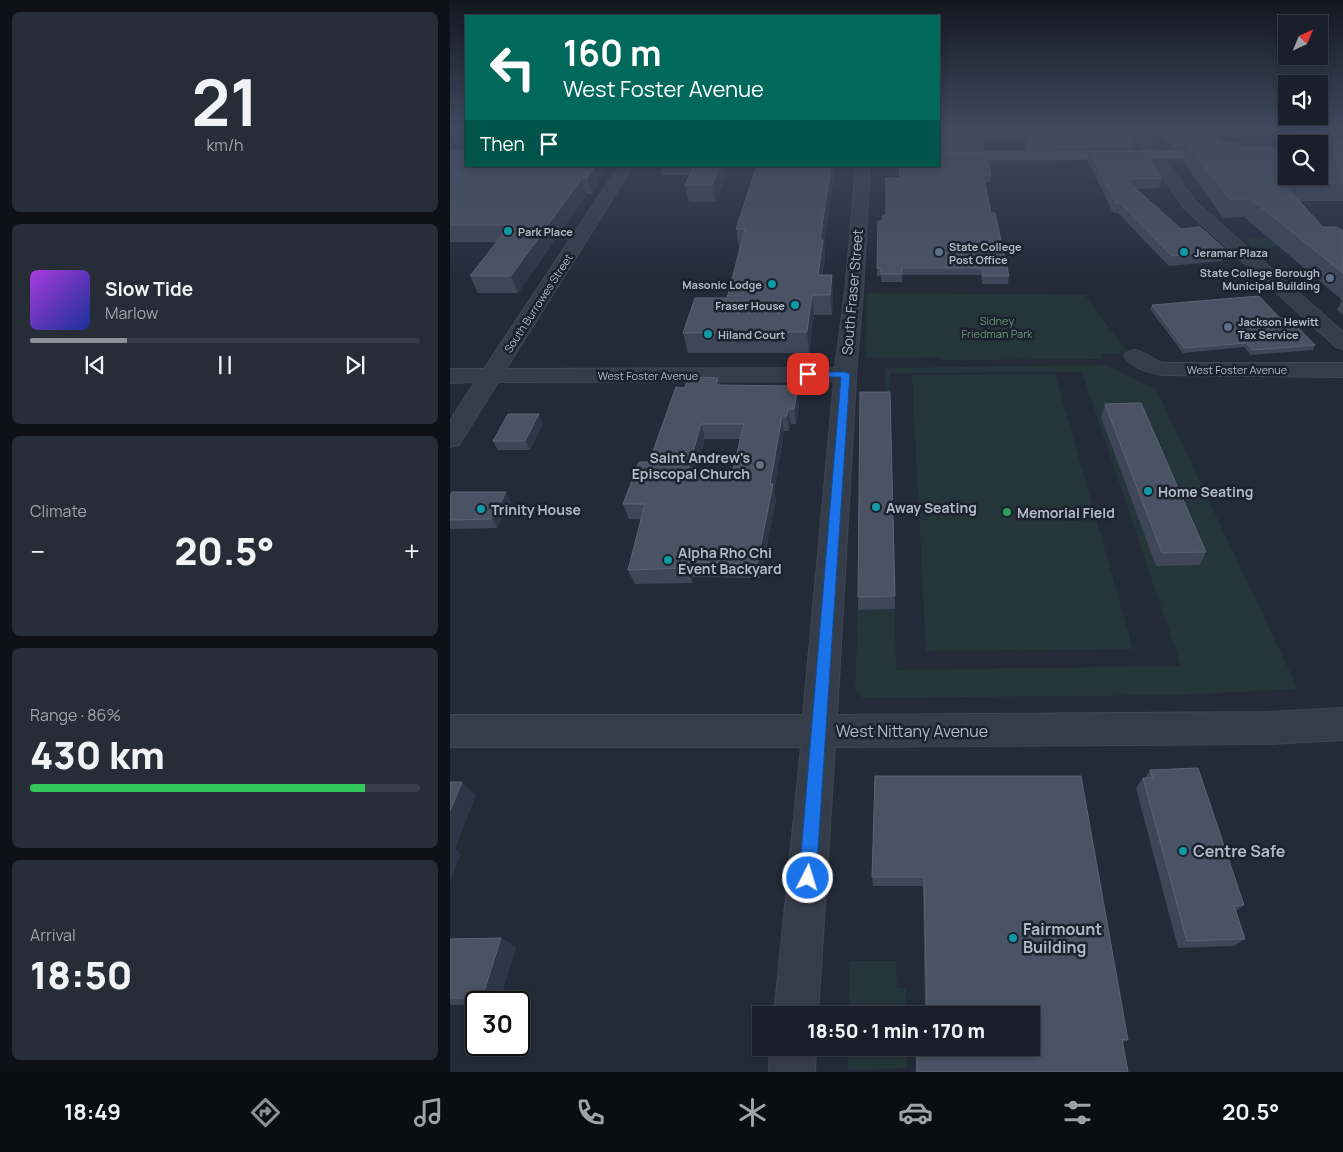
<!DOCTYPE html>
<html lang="en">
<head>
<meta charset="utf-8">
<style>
  body { margin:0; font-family:Manrope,sans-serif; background:#272d37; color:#f1f3f6; height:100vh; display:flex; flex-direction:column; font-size:19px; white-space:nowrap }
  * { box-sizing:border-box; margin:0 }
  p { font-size:16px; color:#9fa3a9 }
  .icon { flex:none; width:28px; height:28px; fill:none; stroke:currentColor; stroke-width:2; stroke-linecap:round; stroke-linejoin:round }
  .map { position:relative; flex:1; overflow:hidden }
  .side { display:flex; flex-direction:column; gap:12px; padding:12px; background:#0e1218; width:450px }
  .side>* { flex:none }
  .banner { position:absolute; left:15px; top:15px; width:475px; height:152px; border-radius:0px; box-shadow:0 2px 8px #0003,0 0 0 1px #383e47; background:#00695c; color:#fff; overflow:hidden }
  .needle { width:32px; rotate:44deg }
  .buttons { position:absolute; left:828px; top:15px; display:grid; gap:10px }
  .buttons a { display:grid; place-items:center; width:50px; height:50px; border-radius:0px; background:#1a202b; box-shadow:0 2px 8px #0003,0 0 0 1px #383e47; font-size:25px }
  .speed { position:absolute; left:15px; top:991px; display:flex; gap:10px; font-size:25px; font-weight:700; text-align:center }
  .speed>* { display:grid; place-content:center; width:65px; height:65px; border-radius:50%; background:#1a202b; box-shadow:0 2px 8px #0003,0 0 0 1px #383e47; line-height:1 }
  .speed .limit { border:2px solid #111; border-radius:8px; background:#fff; color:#111 }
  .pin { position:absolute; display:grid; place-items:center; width:42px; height:42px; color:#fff; margin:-21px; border-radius:10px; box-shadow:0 2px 8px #0006 }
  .me { position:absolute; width:55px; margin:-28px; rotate:5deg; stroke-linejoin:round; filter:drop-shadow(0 0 4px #0008) }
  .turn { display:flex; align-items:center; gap:18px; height:105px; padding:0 15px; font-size:22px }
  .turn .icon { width:65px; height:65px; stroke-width:2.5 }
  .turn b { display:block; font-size:35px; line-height:42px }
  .then { display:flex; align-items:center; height:48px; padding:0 15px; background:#0003; gap:10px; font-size:19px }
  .big { font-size:38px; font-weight:800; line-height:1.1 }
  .side .tile { flex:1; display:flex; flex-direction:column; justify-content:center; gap:8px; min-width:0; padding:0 18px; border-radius:8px; background:#272d37 }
  .side .dial { align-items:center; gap:0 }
  .dial b { font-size:65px; line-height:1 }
  .song { display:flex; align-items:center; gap:15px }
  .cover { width:60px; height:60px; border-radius:8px; background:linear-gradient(135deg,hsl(280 70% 55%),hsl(230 70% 35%)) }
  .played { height:5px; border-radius:2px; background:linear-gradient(90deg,#8c9099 25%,#383e47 25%) }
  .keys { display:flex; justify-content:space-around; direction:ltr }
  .heat { display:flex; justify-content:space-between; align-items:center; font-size:28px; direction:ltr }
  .charge { height:8px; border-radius:4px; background:linear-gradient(90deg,#34c759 86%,#383e47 0) }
  .trip { position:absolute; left:302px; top:1006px; width:288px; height:50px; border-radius:0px; background:#1a202b; box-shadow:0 2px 8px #0003,0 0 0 1px #383e47; font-weight:800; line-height:50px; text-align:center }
  .menu { display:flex; height:80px; justify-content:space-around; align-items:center; background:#0a0d11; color:#9fa3a9 }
  .menu .icon { width:35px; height:35px }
  .menu .active { color:#8c9099 }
  .menu b { font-size:22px; color:#f1f3f6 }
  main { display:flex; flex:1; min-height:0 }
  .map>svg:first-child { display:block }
  .green { fill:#25363a; fill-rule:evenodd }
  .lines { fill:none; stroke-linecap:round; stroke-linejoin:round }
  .minor-casing { stroke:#3f4653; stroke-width:2 }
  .major-casing { stroke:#3f4653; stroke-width:2 }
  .minor { fill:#363d4a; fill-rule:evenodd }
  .major { fill:#545c6a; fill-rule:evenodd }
  .wall { fill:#3e4758; fill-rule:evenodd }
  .shaded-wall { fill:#2e3647 }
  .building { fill:#4a5364; stroke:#5a6373; fill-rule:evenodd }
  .route { fill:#1a73e8; stroke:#114b97 }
  .culture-dot { fill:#0f9aa8; stroke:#1c222e; stroke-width:2 }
  .service-dot { fill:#5c6f8a; stroke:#1c222e; stroke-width:2 }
  .worship-dot { fill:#6b7280; stroke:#1c222e; stroke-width:2 }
  .leisure-dot { fill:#2e9e5b; stroke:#1c222e; stroke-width:2 }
  .labels { text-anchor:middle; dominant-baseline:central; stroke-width:5; stroke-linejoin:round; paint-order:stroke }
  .far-poi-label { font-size:11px; font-weight:bold; fill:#b1b8c6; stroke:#1c222e; text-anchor:start }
  .far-street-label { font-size:11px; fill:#b1b8c6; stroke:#1c222e }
  .far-park-label { font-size:11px; fill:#699677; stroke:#1c222e }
  .street-label { font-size:14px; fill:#b1b8c6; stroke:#1c222e }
  .poi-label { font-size:14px; font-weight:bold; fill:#b1b8c6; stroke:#1c222e; text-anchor:start }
  .near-street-label { font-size:16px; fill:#b1b8c6; stroke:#1c222e }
  .near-poi-label { font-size:16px; font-weight:bold; fill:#b1b8c6; stroke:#1c222e; text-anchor:start }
</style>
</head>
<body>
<main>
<section class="side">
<div class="tile dial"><b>21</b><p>km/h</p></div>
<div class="tile">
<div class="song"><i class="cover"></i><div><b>Slow Tide</b><p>Marlow</p></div></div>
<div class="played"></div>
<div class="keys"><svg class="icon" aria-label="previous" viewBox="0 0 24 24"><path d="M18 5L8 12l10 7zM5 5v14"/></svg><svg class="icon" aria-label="pause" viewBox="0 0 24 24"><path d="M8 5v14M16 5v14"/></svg><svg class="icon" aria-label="next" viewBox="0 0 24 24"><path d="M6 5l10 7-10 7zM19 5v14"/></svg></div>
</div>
<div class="tile"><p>Climate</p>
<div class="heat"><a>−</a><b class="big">20.5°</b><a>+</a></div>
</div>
<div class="tile"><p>Range · 86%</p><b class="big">430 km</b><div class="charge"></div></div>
<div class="tile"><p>Arrival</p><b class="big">18:50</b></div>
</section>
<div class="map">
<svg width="893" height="1072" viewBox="0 0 893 1072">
  <rect width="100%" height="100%" fill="#232b39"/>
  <g class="green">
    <path d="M888,237L814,249L805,247L798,241L801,238Z"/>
    <path d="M417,293L635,295L678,353L651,354L652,359L493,360L489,357L416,358Z"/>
    <path d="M657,365L706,389L848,689L722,695L413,698L405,690L408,610L411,405H436L435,368ZM632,372L731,666L446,670L440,373Z"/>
    <path d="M605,374L683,649L476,651L462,375Z"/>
    <path d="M400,961H446L447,988L456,989V1015H399Z"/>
    <path d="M398,1048H457V1068L398,1070Z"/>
  </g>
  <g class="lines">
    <defs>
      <g id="minor">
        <path d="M680,128H692L745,201L893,332V349L886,347L733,207Z"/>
        <path d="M169,166H183L56,369L385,368L395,292L406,166H420L413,292L407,361L387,715L819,712L893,708V740L819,744L385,747L368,1015H324L351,747H0V715H353L384,381L48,382L9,445L0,447V421L25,382L0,383V369H34Z"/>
        <path d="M685,350C696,352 702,360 713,363H893V377L713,375C698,372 684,370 674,356L678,352Z"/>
        <path d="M320,1048H366L365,1072H319Z"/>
      </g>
      <path id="major" d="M836,150V158L489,160V152Z"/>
    </defs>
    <use href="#minor" class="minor-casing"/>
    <use href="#major" class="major-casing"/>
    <use href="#minor" class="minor"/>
    <use href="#major" class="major"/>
  </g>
  <g class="wall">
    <path d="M489,128H675L685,142L684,149L577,150L573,138H532L533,143V150L489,151Z"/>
    <path d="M710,128L771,144L790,147L836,176L869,144H836L820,128H893V201H850L873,227L893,231V315L887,310L892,300L794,217L773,218L732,160L735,149H723L709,131Z"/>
    <path d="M0,150L148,178L149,181L142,194H137L68,293H28L20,276L47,242H0Z"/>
    <path d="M639,151L712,178L709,188L686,189L731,229L776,250L772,261L719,266L668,213H663L638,161Z"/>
    <path d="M210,166H279L266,202H239L235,185L240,175H212Z"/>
    <path d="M385,166L374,243L375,259L372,275L383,294L382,315H364L359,353H238L233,333L277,298L290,248H289L286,229Z"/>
    <path d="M489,166L541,175L540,182H534L541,213L559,276L558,284H532L531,275H452V282H431V276H427V268L432,221L436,215L449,178Z"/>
    <path d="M702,305L830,318L865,345L863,350L801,355L794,347L733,353L700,309Z"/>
    <path d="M268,378L270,385L343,390L349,405L346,424H341L339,431H334L324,492L326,500L310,578L243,577L242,583L185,584L178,570L191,519H179L173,504L199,462L235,388ZM255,439H291L282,473H245Z"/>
    <path d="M440,392L445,609L408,610V597Z"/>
    <path d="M655,404L756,552L750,565L706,566L651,417Z"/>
    <path d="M93,423L80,450H48L43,441Z"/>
    <path d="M0,496L61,501L47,528L0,529Z"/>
    <path d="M700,770L794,905L786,911L795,939L784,946L728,948L686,788L693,778H695Z"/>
    <path d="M425,776L678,1040L673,1043L678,1072H466V1048H581V1015H475L473,886H423L422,877Z"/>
    <path d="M51,938L66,947L49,1002H26V1005H0V939Z"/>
  </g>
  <g class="shaded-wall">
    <path d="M143,166H156L148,178L149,181L142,194L137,178Z"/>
    <path d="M270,166H279L266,202L262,185Z"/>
    <path d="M381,166H385L374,243L375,259L369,294L368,275L370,240Z"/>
    <path d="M132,178L137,194L68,293L61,276Z"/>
    <path d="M382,275L383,294L382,315L380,295Z"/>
    <path d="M362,295L364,315L359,353L357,332Z"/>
    <path d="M268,378L272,392L266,385Z"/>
    <path d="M347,390L349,405L346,424L344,409Z"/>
    <path d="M338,409L341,424L339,431L337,416Z"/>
    <path d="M89,414L93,423L80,450L75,441Z"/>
    <path d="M332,416L334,431L324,492L326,500L310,578L307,564Z"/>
    <path d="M251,424L255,439L241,488L237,473Z"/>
    <path d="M56,492L61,501L47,528L42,519Z"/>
    <path d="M238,562L243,577L242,583L237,568Z"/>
    <path d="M12,782L26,795L5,849L11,854L0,882V811Z"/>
    <path d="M51,938L66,947L49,1002H44L32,998Z"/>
  </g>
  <g class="building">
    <path d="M489,128H675L685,142L578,143L574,132H530L533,143L489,144Z"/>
    <path d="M711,128H758L771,144H736V145H724Z"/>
    <path d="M843,128H893V132H874V141L876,143H893V183L833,184L873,227H887L893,231V273L801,199H780L736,144L787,143L790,147H836V176H869V144H860Z"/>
    <path d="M0,150H16V166H145L137,178H132L61,276H20L60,225H0Z"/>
    <path d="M639,151H693L712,178L675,179L731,229L750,227L776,250L722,256L670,203H666Z"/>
    <path d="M489,155H536L541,175H533L541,213H545L559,276H533L532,268H452V274H431V268H427L428,221H432L433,215H436V178H450L449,166H489Z"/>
    <path d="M244,166H270L262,185H235Z"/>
    <path d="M307,166H381L370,240H373L368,275H382L380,295H362L357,332L233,333L245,298H277L295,229H286Z"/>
    <path d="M809,296L830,318L838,317L865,345L803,350L796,343L734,348L702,305Z"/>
    <path d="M238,377L268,378L266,385L342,386L341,390H347L344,409H338L337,416H332L320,484H323L307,564L238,562L237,568L178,570L195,504H173L189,462H199L226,387L235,388ZM251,424H294L282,473H237Z"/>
    <path d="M410,392H440L445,596L408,597Z"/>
    <path d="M691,403L756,552L712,553L655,404Z"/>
    <path d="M58,414H89L75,441H43Z"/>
    <path d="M2,492H56L42,519L0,520V496Z"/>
    <path d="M748,768L794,905L784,906L795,939L737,941L693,778H703L700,770Z"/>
    <path d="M425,776H631L678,1040L672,1039L678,1072H467V1048H581V1015H477L474,877H422Z"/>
    <path d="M0,782H12L0,811Z"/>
    <path d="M51,938L32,998H0V939Z"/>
  </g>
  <linearGradient id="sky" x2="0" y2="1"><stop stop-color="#13181f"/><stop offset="0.46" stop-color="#3f4a5f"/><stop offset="1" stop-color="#3f4a5f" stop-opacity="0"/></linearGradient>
  <rect width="893" height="278" fill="url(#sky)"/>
  <path class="route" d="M355,372H395L400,374L366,878L363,884L358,886L352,884L349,878L391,377H358L355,376Z"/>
  <g class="culture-dot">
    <circle cx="58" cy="231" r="5"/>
    <circle cx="734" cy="252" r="5"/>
    <circle cx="322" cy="284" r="5"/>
    <circle cx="345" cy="305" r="5"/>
    <circle cx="258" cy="334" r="5"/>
    <circle cx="698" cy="491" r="5"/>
    <circle cx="426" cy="507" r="5"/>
    <circle cx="31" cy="509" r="5"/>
    <circle cx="218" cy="560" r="5"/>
    <circle cx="733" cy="851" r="5"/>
    <circle cx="563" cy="938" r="5"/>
  </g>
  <g class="service-dot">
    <circle cx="489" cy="252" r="5"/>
    <circle cx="880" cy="278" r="5"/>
    <circle cx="778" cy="327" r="5"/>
  </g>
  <circle class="worship-dot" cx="310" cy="465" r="5"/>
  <circle class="leisure-dot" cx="557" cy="512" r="5"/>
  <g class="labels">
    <g class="far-poi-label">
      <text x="68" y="231">Park Place</text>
      <text x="499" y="246">State College<tspan x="499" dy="13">Post Office</tspan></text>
      <text x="744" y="252">Jeramar Plaza</text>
      <text x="870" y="272" text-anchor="end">State College Borough<tspan x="870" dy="13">Municipal Building</tspan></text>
      <text x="312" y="284" text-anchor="end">Masonic Lodge</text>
      <text x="335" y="305" text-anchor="end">Fraser House</text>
      <text x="788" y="321">Jackson Hewitt<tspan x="788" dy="13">Tax Service</tspan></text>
      <text x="268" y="334">Hiland Court</text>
    </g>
    <g class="far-street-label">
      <text transform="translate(88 303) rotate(-57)">South Burrowes Street</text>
      <text x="787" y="369">West Foster Avenue</text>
      <text x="198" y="375">West Foster Avenue</text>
    </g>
    <g class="far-park-label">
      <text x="547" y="320">Sidney<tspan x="547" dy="13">Friedman Park</tspan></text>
    </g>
    <g class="street-label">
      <text transform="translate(402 292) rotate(-85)">South Fraser Street</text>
    </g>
    <g class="poi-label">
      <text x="300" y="457" text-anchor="end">Saint Andrew's<tspan x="300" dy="16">Episcopal Church</tspan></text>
      <text x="708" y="491">Home Seating</text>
      <text x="436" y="507">Away Seating</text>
      <text x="41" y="509">Trinity House</text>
      <text x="567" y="512">Memorial Field</text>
      <text x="228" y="552">Alpha Rho Chi<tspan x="228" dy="16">Event Backyard</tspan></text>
    </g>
    <g class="near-street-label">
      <text x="462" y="731">West Nittany Avenue</text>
    </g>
    <g class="near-poi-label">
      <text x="743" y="851">Centre Safe</text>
      <text x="573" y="929">Fairmount<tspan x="573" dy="18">Building</tspan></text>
    </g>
  </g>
</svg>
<div class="buttons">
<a><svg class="needle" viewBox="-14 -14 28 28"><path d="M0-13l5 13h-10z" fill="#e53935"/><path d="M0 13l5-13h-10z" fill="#9fa3a9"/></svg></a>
<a><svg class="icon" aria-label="sound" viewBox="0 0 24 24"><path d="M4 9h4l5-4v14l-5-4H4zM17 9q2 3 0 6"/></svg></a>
<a><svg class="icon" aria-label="search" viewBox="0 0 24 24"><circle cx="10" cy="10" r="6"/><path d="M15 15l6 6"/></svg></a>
</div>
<div class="speed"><div class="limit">30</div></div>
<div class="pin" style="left:358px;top:374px;background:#d93025"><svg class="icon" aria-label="arrive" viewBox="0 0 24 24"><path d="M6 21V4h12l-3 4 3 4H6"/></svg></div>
<svg class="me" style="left:358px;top:878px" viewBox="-20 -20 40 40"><circle r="17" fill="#1a73e8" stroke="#fff" stroke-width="3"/><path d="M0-11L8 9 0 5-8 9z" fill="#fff"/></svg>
<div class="trip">18:50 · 1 min · 170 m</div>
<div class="banner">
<div class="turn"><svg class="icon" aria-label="left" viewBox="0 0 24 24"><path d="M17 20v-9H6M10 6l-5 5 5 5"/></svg><div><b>160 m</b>West Foster Avenue</div></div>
<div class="then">Then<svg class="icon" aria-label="arrive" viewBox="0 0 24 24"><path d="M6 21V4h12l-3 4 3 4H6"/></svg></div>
</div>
</div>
</main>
<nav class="menu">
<b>18:49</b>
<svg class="icon active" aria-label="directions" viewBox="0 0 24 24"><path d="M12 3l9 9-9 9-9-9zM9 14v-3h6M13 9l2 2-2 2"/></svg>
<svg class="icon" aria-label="music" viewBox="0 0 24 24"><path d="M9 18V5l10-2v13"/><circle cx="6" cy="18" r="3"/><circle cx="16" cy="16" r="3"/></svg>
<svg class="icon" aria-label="phone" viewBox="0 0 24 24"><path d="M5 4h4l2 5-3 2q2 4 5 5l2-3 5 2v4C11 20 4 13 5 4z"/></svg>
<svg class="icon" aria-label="climate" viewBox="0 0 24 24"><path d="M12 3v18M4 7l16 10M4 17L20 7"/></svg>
<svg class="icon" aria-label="car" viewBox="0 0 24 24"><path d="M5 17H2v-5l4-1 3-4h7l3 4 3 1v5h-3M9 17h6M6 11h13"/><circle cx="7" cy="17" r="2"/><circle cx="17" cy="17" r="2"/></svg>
<svg class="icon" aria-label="filters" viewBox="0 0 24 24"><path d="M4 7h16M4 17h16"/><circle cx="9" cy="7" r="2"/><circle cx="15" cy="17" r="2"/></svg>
<b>20.5°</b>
</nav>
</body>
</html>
